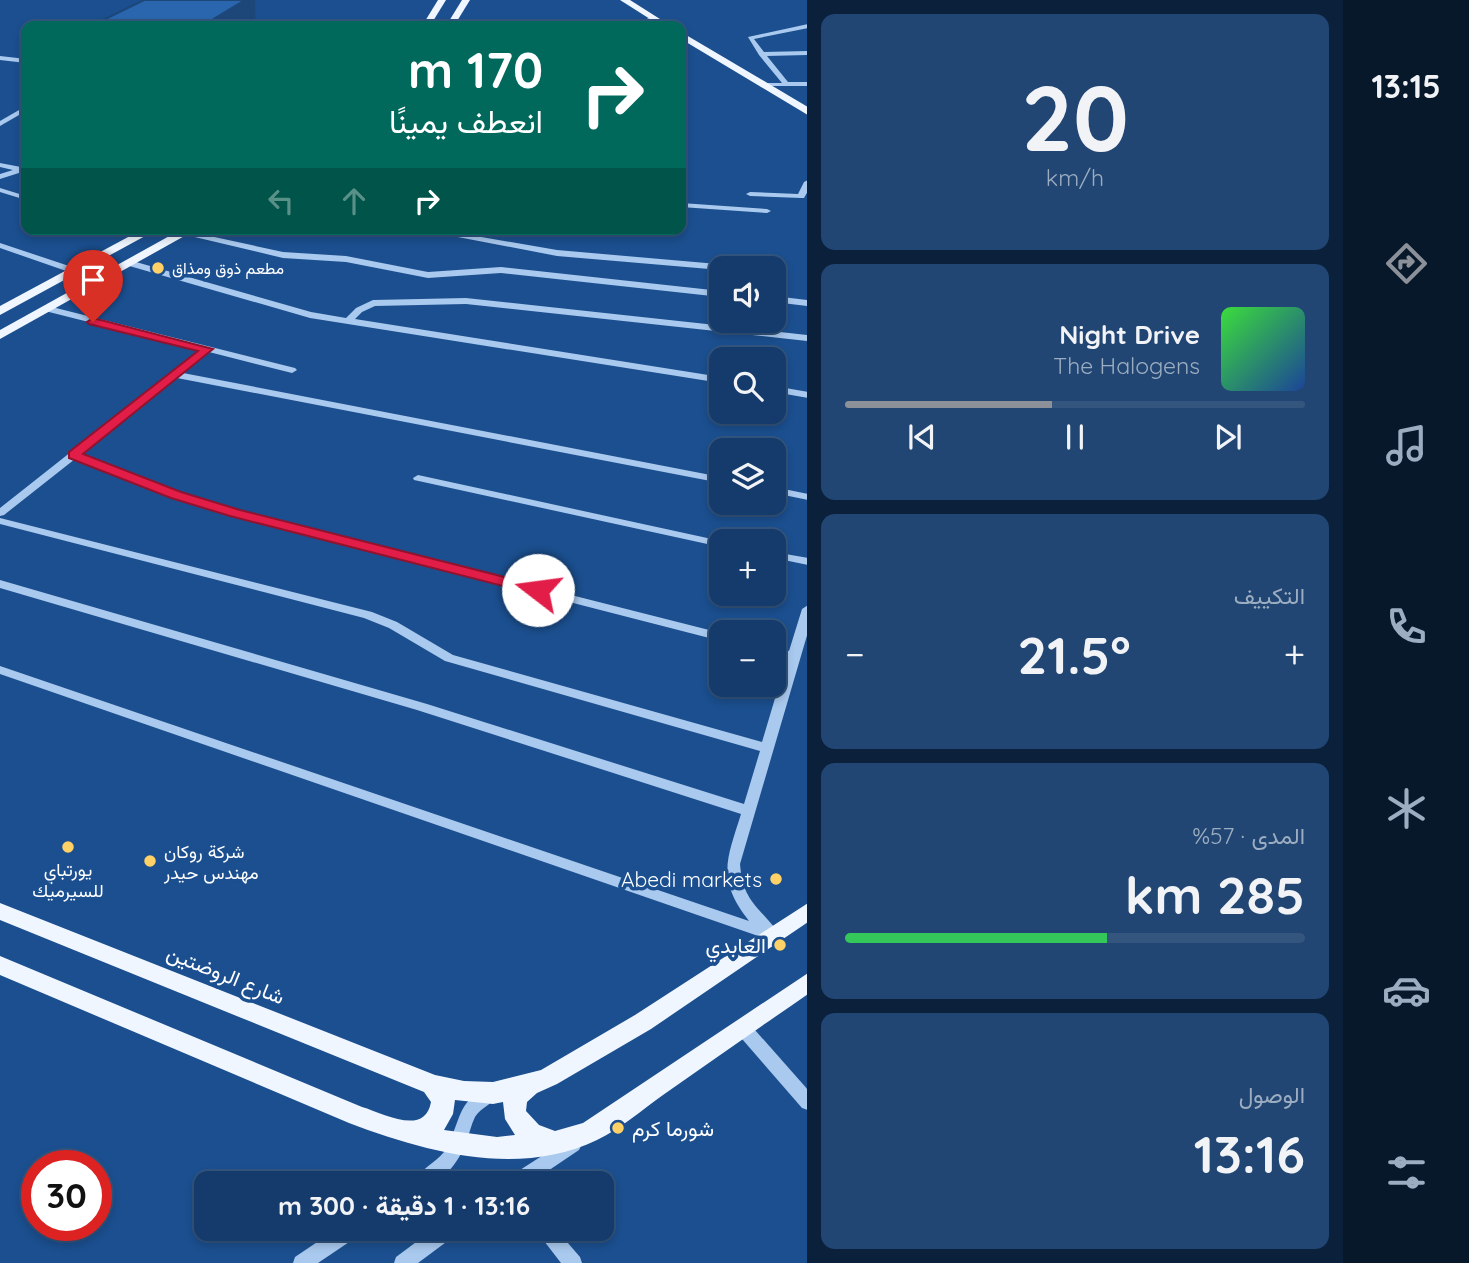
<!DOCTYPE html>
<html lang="ar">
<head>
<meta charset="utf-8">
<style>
  body { margin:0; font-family:Quicksand,Vazirmatn,sans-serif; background:#214673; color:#f1f3f6; direction:rtl; height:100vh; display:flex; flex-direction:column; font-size:26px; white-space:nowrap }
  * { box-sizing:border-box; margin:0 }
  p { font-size:23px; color:#9dadc1 }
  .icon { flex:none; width:38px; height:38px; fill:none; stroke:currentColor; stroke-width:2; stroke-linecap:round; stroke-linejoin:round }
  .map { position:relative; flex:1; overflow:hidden; direction:ltr }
  .side { display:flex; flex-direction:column; gap:14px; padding:14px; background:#0b203b; width:536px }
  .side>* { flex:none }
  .top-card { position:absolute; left:21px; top:21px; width:665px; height:214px; border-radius:14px; box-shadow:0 4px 10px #0003,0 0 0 2px #33557e; direction:rtl; background:#00695c; color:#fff; overflow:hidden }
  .controls { position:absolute; left:709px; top:256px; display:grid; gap:14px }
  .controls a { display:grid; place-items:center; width:77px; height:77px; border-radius:14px; background:#143b6b; box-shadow:0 4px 10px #0003,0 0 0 2px #33557e; font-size:35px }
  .speed { position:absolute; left:21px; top:1150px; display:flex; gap:14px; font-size:35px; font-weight:700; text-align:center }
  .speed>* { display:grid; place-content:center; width:91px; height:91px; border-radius:50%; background:#143b6b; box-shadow:0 4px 10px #0003,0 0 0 2px #33557e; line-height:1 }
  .speed .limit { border:10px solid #d22; background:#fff; color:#111 }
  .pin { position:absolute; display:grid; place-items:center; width:60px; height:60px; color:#fff; margin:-72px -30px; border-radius:50% 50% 50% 0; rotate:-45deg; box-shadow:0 0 7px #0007 }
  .pin .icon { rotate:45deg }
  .me { position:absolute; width:77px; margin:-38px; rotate:285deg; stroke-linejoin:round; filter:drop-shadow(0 0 5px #0008) }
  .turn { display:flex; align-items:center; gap:24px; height:147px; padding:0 28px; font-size:32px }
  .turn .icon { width:91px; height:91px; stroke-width:2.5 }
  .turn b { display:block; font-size:49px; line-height:60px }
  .lanes { display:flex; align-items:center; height:66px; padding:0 28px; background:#0003; justify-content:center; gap:35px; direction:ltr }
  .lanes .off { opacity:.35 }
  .big { font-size:52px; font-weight:700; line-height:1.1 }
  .side .widget { flex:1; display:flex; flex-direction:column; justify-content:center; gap:10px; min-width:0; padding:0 24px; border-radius:14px; background:#214673 }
  .side .dial { align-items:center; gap:0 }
  .dial b { font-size:91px; line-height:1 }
  .song { display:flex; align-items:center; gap:21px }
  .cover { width:84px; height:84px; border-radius:10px; background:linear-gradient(135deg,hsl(120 70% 55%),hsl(220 70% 35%)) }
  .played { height:7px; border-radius:4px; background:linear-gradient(90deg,#8c9099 45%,#33557e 45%) }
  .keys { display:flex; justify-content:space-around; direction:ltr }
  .heat { display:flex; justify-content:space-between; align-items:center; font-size:38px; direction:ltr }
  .charge { height:10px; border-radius:5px; background:linear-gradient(90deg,#34c759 57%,#33557e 0) }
  .trip { position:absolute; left:194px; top:1171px; width:420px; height:70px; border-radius:14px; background:#143b6b; box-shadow:0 4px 10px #0003,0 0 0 2px #33557e; font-weight:700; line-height:70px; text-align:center; direction:rtl }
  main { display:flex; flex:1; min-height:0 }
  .tabs { display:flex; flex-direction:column; width:126px; justify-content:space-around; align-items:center; background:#08182b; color:#9dadc1 }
  .tabs .icon { width:49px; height:49px }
  .tabs .active { color:#8c9099 }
  .tabs b { font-size:32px; color:#f1f3f6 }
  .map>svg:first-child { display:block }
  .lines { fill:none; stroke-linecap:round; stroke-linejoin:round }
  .minor { fill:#a9c9ee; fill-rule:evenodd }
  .major { fill:#f0f6ff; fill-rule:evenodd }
  .wall { fill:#245895 }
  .shaded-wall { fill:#1d4779 }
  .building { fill:#2a66ad; stroke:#1d4779; stroke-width:2 }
  .route { fill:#e11d48; stroke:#92132f; stroke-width:2 }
  .poi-dot { fill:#ffd166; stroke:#1b4f8f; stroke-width:2.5 }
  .labels { text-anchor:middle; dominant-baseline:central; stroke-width:7; stroke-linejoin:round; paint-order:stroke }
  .far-poi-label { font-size:16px; fill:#fff; stroke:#1b4f8f; text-anchor:start }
  .poi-label { font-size:18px; fill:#fff; stroke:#1b4f8f; text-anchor:start }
  .near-poi-label { font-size:21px; fill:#fff; stroke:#1b4f8f; text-anchor:end }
  .near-street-label { font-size:21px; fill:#fff; stroke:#1b4f8f }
</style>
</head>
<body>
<main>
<nav class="tabs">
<b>13:15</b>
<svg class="icon active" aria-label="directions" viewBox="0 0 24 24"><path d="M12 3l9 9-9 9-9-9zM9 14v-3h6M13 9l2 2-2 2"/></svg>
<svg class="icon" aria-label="music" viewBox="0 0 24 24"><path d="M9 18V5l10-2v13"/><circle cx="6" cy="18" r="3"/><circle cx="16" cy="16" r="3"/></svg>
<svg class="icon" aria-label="phone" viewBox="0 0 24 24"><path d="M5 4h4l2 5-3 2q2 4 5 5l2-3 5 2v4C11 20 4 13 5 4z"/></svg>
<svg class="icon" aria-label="climate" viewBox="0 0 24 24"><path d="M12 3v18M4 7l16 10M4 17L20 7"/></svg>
<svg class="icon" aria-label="car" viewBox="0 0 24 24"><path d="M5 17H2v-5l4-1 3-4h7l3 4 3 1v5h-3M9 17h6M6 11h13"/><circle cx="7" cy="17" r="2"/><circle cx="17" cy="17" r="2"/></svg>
<svg class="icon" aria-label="filters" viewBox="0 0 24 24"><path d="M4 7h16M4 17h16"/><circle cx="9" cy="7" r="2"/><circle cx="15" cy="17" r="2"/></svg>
</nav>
<section class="side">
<div class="widget dial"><b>20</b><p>km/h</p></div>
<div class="widget">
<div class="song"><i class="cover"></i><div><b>Night Drive</b><p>The Halogens</p></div></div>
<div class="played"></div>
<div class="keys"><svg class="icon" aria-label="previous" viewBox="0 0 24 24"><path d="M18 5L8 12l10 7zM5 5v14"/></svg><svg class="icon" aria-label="pause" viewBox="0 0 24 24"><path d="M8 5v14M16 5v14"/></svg><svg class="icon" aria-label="next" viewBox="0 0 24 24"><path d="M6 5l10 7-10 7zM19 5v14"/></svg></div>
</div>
<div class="widget"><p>التكييف</p>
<div class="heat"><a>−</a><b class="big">21.5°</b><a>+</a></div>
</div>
<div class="widget"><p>المدى · 57%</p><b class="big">285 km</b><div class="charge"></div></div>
<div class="widget"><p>الوصول</p><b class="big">13:16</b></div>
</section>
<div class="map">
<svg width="808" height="1263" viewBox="0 0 808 1263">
  <rect width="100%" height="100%" fill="#1b4f8f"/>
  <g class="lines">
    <g class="minor">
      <path d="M651,17L656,18L639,26H631Z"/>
      <path d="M293,21L326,24L329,26L291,24Z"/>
      <path d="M808,24V28L754,39L764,52L808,51V55L767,56L788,82H808V86H761L760,85L763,83H782L759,55L748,37Z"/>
      <path d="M0,56L26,59V63L0,60Z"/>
      <path d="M26,106V111L0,126V121Z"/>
      <path d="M0,163L26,168V172H22L0,179V174L13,170L0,167Z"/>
      <path d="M808,180V191L804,198H801L750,196L746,194L750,192L798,194L804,182Z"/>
      <path d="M0,188L26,196V200L0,192Z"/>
      <path d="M681,203L767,209L771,211L767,213L681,207Z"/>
      <path d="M416,229H435L557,250L729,265L733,268H721V270L557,256Z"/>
      <path d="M182,230L283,252L346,256L428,272L501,267L721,291V297L501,273L428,278L346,262L283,258L182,234Z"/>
      <path d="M0,243L78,269L79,271L72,273L0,248Z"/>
      <path d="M129,260L311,312L346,318L356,308L373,300L466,298L808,335V341L466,304L375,306L362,312L355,319L721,377V383L310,318L126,265L125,263Z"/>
      <path d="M774,296L808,300V306L774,302Z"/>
      <path d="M48,306L295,368L297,370L292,373L209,352L183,373L721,477V483L177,378L81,454L180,493L239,511L721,633V641L231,515L172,497L75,459L4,515L0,516V508L200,350L45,311L44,309Z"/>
      <path d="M774,386L808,392V398L774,392Z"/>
      <path d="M418,475L721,541V547L414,480L413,478Z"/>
      <path d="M774,487L808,494V500L774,493Z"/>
      <path d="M0,518L372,612L397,622L453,655L762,742L787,658L774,655V647L789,651L802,609L808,605V632L740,864C743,904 761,907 780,935L777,939L772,941L767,939L0,674V666L749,921C716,879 727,859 741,814L417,710L0,588V580L427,704L744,804L760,751L445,661L389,628L364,618L0,524Z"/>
      <path d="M774,552L808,558V565L774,558Z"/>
      <path d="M742,1020L748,1022L808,1090V1110L802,1108L736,1032L734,1027L736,1022Z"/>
      <path d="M490,1087L496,1089L498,1094C494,1104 481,1107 475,1117C471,1125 469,1135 466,1143C459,1160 450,1172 436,1183H413C419,1170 435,1163 444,1152C461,1126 455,1099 490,1087Z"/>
      <path d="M573,1136L579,1138L582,1144L579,1150L530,1183H506L509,1177Z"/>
      <path d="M338,1228H364L361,1234L318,1263H293L295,1257Z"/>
      <path d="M435,1228H460L457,1234L418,1263H394L396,1257Z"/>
      <path d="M534,1228H555L580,1257L582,1263H561Z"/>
    </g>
    <g class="major">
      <path d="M438,0H446L430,26H422Z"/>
      <path d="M462,0H470L454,26H446Z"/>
      <path d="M620,0H630L671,26H661Z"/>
      <path d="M681,32L808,107V115L681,39Z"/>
      <path d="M143,229H158L0,315V306Z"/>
      <path d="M182,229H197L0,339V330Z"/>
      <path d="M0,903L435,1075L464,1081L493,1082L541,1070L635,1015L808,903V922L651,1029L557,1084L537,1093L527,1102L526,1111L539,1125L555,1131L583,1123L808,973V994C759,1028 711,1061 663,1095C642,1110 620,1129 597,1140C518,1178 426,1152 349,1123L0,975V956L362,1107C383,1113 425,1137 431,1102L424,1092L0,920ZM455,1100L493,1104L503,1102L505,1119L515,1135L497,1137L444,1130L453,1114Z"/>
    </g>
  </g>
  <path class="wall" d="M144,0H255L256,26H97V23Z"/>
  <path class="shaded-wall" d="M245,0H255L256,26H202Z"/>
  <path class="building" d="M144,0H245L202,26H122L97,23Z"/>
  <path class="route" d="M93,318L213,349L83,454L181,492L240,510L544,587L546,590L538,595L230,516L171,498L69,458V452L198,351L89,324L87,322Z"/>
  <g class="poi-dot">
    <circle cx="158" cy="268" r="7"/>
    <circle cx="68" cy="847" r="7"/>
    <circle cx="150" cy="861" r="7"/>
    <circle cx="776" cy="879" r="7"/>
    <circle cx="780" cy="945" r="7"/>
    <circle cx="618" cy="1128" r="7"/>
  </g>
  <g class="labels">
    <g class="far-poi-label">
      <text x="172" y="268">مطعم ذوق ومذاق</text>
    </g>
    <g class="poi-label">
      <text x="164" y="851">شركة روكان<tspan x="164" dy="21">مهندس حيدر</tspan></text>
      <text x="68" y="869" text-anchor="middle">يورتباي<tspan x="68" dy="21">للسيرميك</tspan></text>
    </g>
    <g class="near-poi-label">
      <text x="762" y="879">Abedi markets</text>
      <text x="766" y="945">العابدي</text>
      <text x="632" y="1128" text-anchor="start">شورما كرم</text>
    </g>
    <g class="near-street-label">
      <text transform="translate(226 974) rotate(22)">شارع الروضتين</text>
    </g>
  </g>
</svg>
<div class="controls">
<a><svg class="icon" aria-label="sound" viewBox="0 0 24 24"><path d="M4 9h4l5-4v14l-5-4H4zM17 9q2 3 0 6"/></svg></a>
<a><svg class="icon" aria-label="search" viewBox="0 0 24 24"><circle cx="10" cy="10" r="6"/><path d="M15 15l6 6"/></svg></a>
<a><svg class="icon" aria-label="layers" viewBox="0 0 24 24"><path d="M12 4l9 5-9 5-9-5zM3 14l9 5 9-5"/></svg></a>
<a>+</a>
<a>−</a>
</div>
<div class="speed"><div class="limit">30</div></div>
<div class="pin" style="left:93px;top:322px;background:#d93025"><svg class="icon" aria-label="arrive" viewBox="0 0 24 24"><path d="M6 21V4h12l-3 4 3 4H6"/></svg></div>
<svg class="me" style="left:538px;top:590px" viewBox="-20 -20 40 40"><circle r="19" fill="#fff"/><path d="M0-13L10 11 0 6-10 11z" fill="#e11d48"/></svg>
<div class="trip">13:16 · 1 دقيقة · 300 m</div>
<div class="top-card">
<div class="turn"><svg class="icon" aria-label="right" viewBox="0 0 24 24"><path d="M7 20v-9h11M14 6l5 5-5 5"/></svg><div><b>170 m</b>انعطف يمينًا</div></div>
<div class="lanes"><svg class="icon off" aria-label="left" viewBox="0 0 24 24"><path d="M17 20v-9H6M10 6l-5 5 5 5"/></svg><svg class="icon off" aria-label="ahead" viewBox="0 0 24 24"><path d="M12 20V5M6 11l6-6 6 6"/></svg><svg class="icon" aria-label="right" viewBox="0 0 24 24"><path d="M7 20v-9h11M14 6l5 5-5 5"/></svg></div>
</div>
</div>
</main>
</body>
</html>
